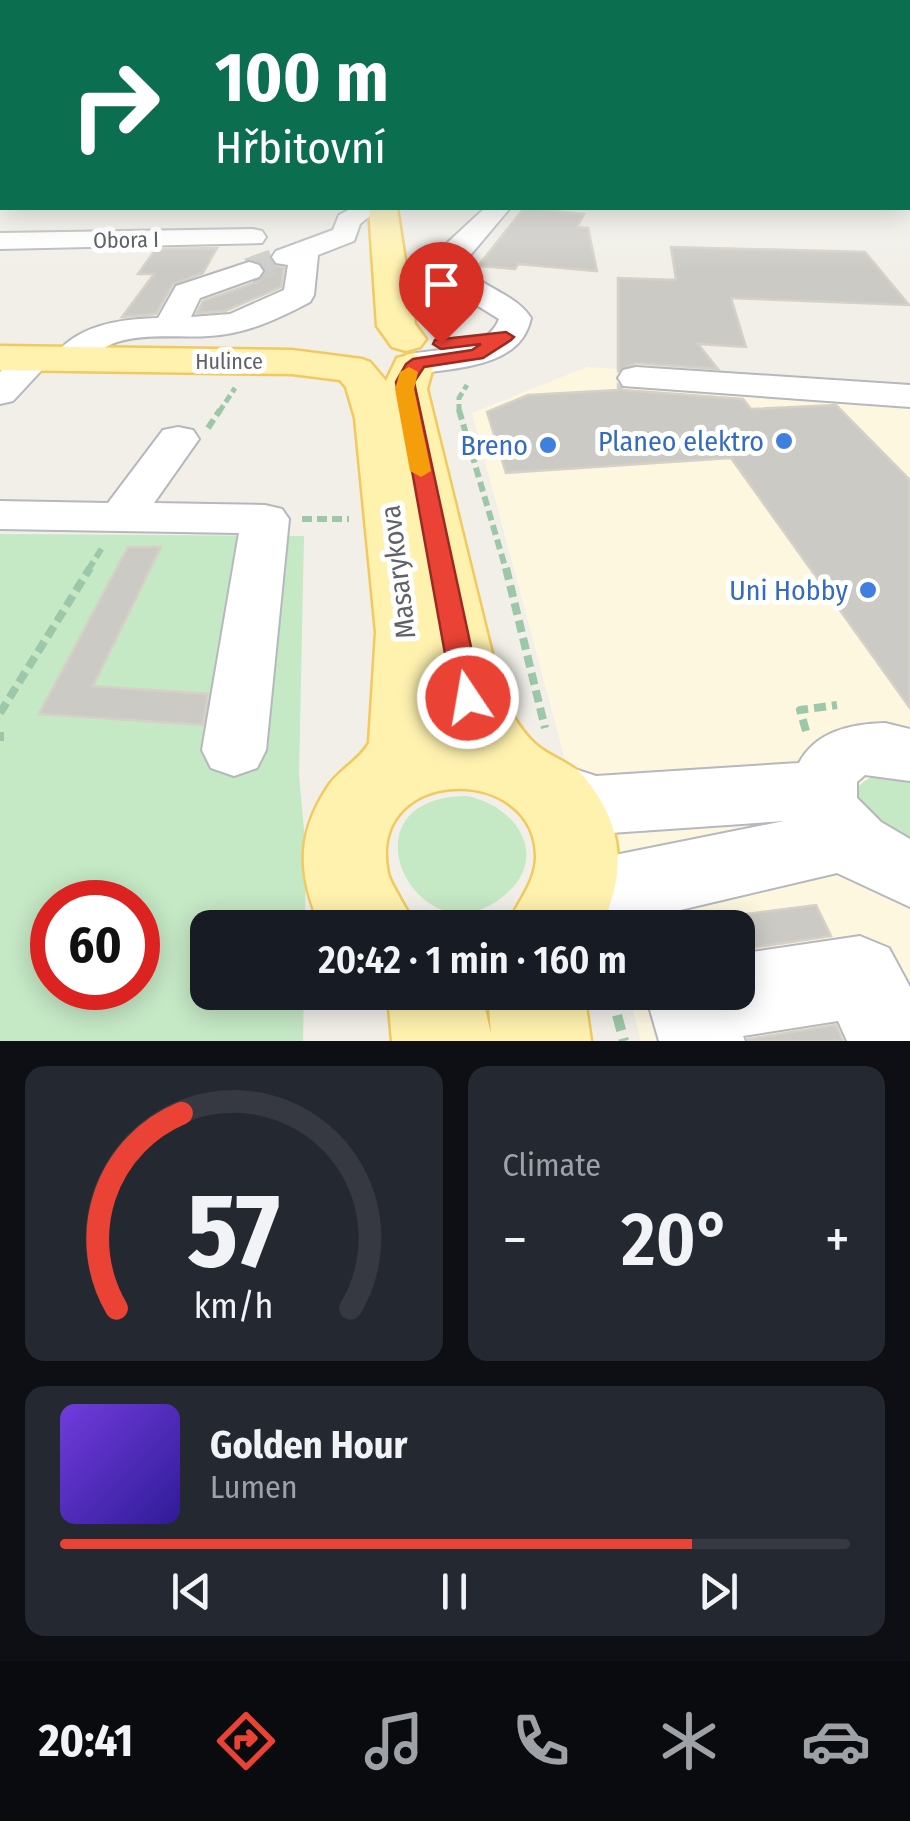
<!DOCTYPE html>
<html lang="en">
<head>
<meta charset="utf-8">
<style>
  body { margin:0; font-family:"Fira Sans Condensed",sans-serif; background:#242831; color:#f1f3f6; height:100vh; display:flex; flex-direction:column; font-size:38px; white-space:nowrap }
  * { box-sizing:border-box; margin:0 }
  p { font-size:32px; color:#9ea1a6 }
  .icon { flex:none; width:55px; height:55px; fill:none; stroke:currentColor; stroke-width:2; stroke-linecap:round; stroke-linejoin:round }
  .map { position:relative; height:1041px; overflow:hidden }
  .drawer { display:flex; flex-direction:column; gap:25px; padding:25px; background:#0d0f14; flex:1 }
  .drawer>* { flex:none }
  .hud { position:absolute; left:0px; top:0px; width:910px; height:210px; box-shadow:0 5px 25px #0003; background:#0b6e4f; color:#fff; overflow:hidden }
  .speed { position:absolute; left:30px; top:880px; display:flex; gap:20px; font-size:50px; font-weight:700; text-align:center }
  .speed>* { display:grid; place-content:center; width:130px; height:130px; border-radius:50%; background:#171b24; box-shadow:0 5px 25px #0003; line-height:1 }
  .speed .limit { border:15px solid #d22; background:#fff; color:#111 }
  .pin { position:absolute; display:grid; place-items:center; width:85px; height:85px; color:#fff; margin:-102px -42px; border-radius:50% 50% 50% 0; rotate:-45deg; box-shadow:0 0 10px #0007 }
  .pin .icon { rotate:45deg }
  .me { position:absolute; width:110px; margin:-55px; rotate:348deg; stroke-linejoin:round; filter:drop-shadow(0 0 8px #0008) }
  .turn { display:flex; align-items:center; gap:35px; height:210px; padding:0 50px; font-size:45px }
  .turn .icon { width:130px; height:130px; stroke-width:2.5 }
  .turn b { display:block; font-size:70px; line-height:85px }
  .big { font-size:75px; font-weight:600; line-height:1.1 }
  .drawer .tile { flex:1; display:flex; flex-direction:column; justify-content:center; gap:15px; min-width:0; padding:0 35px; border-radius:20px; background:#242831 }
  .drawer .dial { align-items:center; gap:0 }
  .dial svg { height:260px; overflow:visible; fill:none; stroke:#363941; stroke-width:7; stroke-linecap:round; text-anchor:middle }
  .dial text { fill:#f1f3f6; stroke:none }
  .song { display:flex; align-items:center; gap:30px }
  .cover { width:120px; height:120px; border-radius:15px; background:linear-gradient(135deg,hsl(260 70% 55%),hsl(250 70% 35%)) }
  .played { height:10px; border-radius:5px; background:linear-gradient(90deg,#ea4335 80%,#363941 80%) }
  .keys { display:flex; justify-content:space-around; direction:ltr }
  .heat { display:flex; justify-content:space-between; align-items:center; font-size:55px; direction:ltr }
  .drawer .tiles { flex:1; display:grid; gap:25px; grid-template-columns:1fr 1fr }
  .tile:last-child { grid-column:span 2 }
  .trip { position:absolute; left:190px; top:910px; width:565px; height:100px; border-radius:20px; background:#171b24; box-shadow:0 5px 25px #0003; font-weight:600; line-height:100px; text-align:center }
  .tab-bar { display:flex; height:160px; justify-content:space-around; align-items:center; background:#090b0e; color:#9ea1a6 }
  .tab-bar .icon { width:70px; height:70px }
  .tab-bar .selected { color:#ea4335 }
  .tab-bar b { font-size:45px; color:#f1f3f6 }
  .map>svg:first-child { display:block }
  .commercial { fill:#fef7e0 }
  .green { fill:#c5e8c5; fill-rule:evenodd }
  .building { fill:#cccac5; stroke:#d6d1c6; stroke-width:2.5 }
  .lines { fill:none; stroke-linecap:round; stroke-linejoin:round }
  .minor-tunnel { stroke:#ccccc8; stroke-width:26; stroke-dasharray:26 14; stroke-linecap:butt }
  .minor-casing { stroke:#b5b8bc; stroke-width:4 }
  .major-casing { stroke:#f2c960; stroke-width:5 }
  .path-far3 { stroke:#9cc7a9; stroke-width:5; stroke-dasharray:8 4; stroke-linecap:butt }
  .path-far2 { stroke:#9cc7a9; stroke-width:6; stroke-dasharray:10 5; stroke-linecap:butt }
  .path-far1 { stroke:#9cc7a9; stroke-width:8; stroke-dasharray:12 6; stroke-linecap:butt }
  .path { stroke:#9cc7a9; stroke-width:10; stroke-dasharray:16 8; stroke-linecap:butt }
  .minor { fill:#fff; fill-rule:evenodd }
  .major { fill:#fff2af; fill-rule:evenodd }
  .route { fill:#ea4335; stroke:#982c22; stroke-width:2.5 }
  .slow { fill:#f59e0b }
  .shop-dot { fill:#3f7fe0; stroke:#fff; stroke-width:4 }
  .labels { text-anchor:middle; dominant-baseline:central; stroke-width:10; stroke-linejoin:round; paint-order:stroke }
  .far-street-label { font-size:22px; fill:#5f6368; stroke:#fff }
  .shop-label { font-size:28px; fill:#366cbe; stroke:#fff; text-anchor:end }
  .street-label { font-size:28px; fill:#5f6368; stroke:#fff }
</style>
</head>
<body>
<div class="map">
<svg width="910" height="1041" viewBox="0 0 910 1041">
  <rect width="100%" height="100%" fill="#f1efe8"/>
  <path class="commercial" d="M587,367L910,388V1041H641L628,993L738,992V928L610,927L472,413Z"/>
  <g class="green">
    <path d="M0,534L304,536L299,775L306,851L305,927L208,928V992L304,993L303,1041H0ZM52,902H138V988H52Z"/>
    <path d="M881,774L910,779V842C889,829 821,791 881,774Z"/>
    <path d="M466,796C514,804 551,855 506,894C421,969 333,798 466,796Z"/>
  </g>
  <g class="building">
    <path d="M524,208L584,214L577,227L588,228L597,271L518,264L515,269L478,266Z"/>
    <path d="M671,247L865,252L909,305L731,298L746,347L698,344L718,369L636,363L618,371V278L676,280Z"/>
    <path d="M217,248L203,273L173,284L156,314L122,317L154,274H138L156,249Z"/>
    <path d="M271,263L284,268L281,287L225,311L197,313L203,301L260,281L266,273L264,265Z"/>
    <path d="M618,385L623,390L743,399L751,409L836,405L910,480V708L731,458L506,473L487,412L528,395L618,390Z"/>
    <path d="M128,547H161L93,686L208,694L203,725L39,714Z"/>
    <path d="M816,905L831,936L738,950V915Z"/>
    <path d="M836,1025L843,1041H748V1039Z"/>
  </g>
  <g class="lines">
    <path class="minor-tunnel" d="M249,271L286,257"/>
    <defs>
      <g id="minor">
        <rect x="908" y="148" width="2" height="12"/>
        <rect x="0" y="152" width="2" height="12"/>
        <path d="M352,208H374L376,211L360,224L354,241L318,255L314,295L310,302C278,319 246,334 209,336C179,338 146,333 117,342C92,350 84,373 56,367L52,359L13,401L0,404V372C15,357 24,346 47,351L52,359C75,325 120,319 158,318L176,286L249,262L259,265L263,271L259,277L200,298L191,317L230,314L284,290L288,265L276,263L272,257L276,251L333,230L339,215Z"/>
        <path d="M485,208H510L462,265C481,288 515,293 531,318C521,367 459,367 419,374L406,371L401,363L406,355C436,348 487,352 499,319L449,288L433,266L446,244Z"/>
        <path d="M253,229L262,231L266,237L262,243L0,249V233Z"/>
        <path d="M636,367L910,385V407L623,386L618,378L623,370Z"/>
        <path d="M178,427L193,430L199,439L154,503L265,505L282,509L289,519L266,750L257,768L234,776L211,768L202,750L239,533L0,529V501L108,503L163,430Z"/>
        <path d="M885,723L910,729V781L865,775L857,782V798L881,822L910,839V907L837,873L604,928L543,925L532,900L543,875L570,864L784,821L596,834L520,807L510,787L520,767L544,759L596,776L799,763C816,731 851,724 885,723Z"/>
        <path d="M860,936L889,948L910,987V1041H847L838,1021L743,1036L745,1041H659L648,1003L653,992H738V954Z"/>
      </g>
      <g id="major">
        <path d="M369,208H397L415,324L426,339L420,347L406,351L392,347L377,326Z"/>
        <path d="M0,346L292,350L362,359L370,362L386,381L397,358L412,354L427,358L433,367L427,389L503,698C512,715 524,736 539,747C553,758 572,763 584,777C625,827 626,871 601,928H506C516,904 535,884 536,858C537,762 365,765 388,873C390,884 410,913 416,928H321C299,877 295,837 327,788C338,770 359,761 369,743L376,632L355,418L346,387L340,380L292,374L0,370Z"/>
        <path d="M382,992H481L491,1034L488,992H584L591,1041H392L389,1008Z"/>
      </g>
    </defs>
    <use href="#minor" class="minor-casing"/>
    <use href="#major" class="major-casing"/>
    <g class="path-far3">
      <path d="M429,305L455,314"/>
      <path d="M219,412L235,388"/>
      <path d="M459,412V398L467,385"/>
    </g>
    <g class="path-far2">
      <path d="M459,410L506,570"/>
      <path d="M208,428L220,410"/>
      <path d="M302,519H349"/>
      <path d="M88,570L102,548"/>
    </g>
    <g class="path-far1">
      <path d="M506,568L545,728"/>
      <path d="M0,713L90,568"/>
      <path d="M806,731L800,710L837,705"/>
      <path d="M0,732V741"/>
    </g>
    <path class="path" d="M615,992L613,1000L624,1041"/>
    <use href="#minor" class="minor"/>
    <use href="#major" class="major"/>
  </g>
  <linearGradient id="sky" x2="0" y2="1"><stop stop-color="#8fc3f1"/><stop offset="0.46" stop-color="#f9f8f5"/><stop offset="1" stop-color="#f9f8f5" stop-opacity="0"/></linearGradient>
  <rect width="910" height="270" fill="url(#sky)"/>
  <path class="route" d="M506,332L514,337L511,340L483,358L424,367L414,382L482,698L478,706L468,709L457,706L453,698L396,382L406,364L413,359L472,350L481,344L441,349L433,344L435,340Z"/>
  <path class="slow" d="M409,367L418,372L414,389L431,471L421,477L410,471L395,389L400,372Z"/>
  <g class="shop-dot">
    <circle cx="784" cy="441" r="10"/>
    <circle cx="548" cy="445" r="10"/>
    <circle cx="868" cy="590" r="10"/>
  </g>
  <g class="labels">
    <g class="far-street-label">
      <text transform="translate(126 240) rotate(-1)">Obora I</text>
      <text x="229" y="361">Hulince</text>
    </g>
    <g class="shop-label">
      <text x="764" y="441">Planeo elektro</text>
      <text x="528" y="445">Breno</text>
      <text x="848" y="590">Uni Hobby</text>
    </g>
    <g class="street-label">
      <text transform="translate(398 572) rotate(-97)">Masarykova</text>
    </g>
  </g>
</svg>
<div class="speed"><div class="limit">60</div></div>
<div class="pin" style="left:441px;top:344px;background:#d93025"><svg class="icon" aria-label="arrive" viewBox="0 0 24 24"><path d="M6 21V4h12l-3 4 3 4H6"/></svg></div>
<svg class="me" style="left:468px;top:698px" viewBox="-20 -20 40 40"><circle r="17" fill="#ea4335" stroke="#fff" stroke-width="3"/><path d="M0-11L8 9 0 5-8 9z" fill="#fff"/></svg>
<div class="trip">20:42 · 1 min · 160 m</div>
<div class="hud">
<div class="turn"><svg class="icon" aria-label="right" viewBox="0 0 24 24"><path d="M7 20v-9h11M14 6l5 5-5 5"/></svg><div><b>100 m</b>Hřbitovní</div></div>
</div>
</div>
<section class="drawer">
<div class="tiles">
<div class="tile dial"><svg viewBox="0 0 100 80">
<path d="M14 69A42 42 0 1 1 86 69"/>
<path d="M14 69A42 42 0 0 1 34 9" stroke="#ea4335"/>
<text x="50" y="56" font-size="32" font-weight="700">57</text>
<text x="50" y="72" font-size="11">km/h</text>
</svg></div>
<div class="tile"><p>Climate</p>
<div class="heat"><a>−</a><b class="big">20°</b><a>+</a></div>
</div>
<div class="tile">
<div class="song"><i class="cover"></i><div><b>Golden Hour</b><p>Lumen</p></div></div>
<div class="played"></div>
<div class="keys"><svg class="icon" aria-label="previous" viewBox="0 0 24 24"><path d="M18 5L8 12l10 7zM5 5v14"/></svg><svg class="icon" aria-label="pause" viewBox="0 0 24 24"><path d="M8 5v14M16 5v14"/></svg><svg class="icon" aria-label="next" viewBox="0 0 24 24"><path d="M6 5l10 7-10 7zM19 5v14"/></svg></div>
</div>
</div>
</section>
<nav class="tab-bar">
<b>20:41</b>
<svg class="icon selected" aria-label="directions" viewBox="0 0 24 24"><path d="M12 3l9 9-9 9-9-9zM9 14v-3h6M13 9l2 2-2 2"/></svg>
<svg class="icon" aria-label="music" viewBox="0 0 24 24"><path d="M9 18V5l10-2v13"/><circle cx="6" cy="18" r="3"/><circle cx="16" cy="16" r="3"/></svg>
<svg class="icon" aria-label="phone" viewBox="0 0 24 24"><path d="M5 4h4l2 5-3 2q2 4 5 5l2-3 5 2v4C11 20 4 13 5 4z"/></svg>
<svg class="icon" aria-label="climate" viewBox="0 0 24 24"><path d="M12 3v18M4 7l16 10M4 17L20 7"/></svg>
<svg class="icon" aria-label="car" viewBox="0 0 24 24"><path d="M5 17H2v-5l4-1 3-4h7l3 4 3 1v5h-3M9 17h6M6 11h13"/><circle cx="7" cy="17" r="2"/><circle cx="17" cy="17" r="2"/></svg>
</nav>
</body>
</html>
